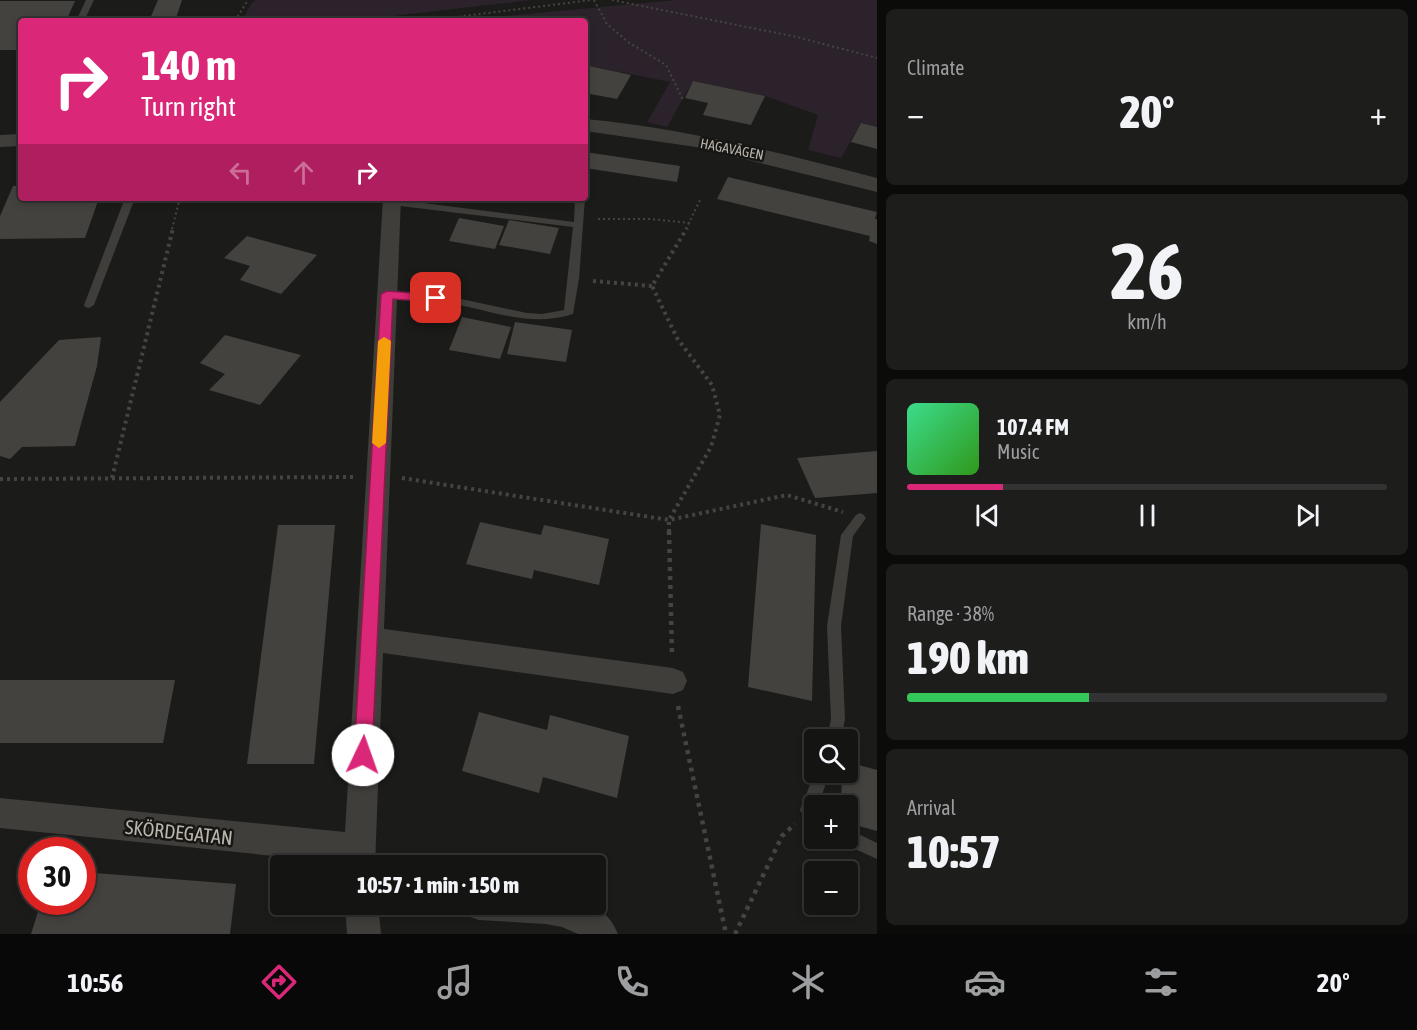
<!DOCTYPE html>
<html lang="en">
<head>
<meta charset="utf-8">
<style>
  body { margin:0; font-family:"Asap Condensed",sans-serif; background:#1d1d1c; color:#f1f3f6; height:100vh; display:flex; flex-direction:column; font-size:22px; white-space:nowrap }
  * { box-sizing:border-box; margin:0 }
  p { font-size:20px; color:#9d9ea0 }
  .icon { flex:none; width:33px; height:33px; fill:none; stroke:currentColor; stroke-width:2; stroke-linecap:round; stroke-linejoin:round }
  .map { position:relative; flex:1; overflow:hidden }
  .details { display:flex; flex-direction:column; gap:9px; padding:9px; background:#0b0b0a; width:540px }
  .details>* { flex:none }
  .top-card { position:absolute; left:18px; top:18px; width:570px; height:183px; border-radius:6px; box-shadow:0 3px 9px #0003,0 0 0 2px #333; background:#db2777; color:#fff; overflow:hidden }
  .controls { position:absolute; left:804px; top:729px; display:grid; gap:12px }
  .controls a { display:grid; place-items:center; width:54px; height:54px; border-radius:6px; background:#141413; box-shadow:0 3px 9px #0003,0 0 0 2px #333; font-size:30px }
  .speed { position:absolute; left:18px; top:837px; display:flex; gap:12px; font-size:30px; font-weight:700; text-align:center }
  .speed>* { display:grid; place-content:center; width:78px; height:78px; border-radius:50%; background:#141413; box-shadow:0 3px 9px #0003,0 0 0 2px #333; line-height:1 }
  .speed .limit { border:9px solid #d22; background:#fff; color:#111 }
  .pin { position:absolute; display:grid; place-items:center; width:51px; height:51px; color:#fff; margin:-26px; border-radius:12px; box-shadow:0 3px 9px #0006 }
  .me { position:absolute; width:66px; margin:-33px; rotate:3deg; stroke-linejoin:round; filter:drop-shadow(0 0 4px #0008) }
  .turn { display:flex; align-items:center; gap:21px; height:126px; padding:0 24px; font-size:27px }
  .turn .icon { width:78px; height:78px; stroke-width:2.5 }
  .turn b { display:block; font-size:42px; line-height:51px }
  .lanes { display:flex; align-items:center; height:57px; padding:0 24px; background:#0003; justify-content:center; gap:30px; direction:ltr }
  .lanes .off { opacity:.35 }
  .big { font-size:45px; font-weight:800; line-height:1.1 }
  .details .card { flex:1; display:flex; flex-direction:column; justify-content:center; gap:9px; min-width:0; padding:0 21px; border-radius:9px; background:#1d1d1c }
  .details .dial { align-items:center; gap:0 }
  .dial b { font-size:78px; line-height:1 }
  .song { display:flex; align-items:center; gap:18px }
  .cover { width:72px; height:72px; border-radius:9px; background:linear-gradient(135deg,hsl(150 70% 55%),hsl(110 70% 35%)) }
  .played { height:6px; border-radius:3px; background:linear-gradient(90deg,#db2777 20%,#333 20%) }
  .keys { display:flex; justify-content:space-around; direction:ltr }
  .heat { display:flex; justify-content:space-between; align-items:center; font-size:33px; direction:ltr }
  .charge { height:9px; border-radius:4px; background:linear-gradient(90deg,#34c759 38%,#333 0) }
  .trip { position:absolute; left:270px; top:855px; width:336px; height:60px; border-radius:6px; background:#141413; box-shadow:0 3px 9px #0003,0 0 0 2px #333; font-weight:800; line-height:60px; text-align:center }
  .tab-bar { display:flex; height:96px; justify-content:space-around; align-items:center; background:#080808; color:#9d9ea0 }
  .tab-bar .icon { width:42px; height:42px }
  .tab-bar .selected { color:#db2777 }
  .tab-bar b { font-size:27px; color:#f1f3f6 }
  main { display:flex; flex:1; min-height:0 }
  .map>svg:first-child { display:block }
  .green { fill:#2b222b }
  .building { fill:#43423e }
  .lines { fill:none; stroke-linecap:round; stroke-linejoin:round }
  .path-far2 { stroke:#474440; stroke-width:2; stroke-dasharray:2 3; stroke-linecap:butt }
  .path-far1 { stroke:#474440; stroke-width:4; stroke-dasharray:3 4; stroke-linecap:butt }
  .path { stroke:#474440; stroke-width:4.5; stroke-dasharray:4 5; stroke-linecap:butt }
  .service { fill:#403e3a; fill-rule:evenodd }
  .minor { fill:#403e3a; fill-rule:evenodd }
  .tertiary { fill:#403e3a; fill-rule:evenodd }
  .route { fill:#db2777; stroke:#8e194d; stroke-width:1.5 }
  .slow { fill:#f59e0b }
  .labels { text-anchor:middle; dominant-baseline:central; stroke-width:5; stroke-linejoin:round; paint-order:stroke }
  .far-street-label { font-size:14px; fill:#bbb4ab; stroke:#161614 }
  .near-street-label { font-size:20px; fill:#bbb4ab; stroke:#161614 }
</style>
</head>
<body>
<main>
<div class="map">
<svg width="877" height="934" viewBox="0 0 877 934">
  <rect width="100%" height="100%" fill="#1b1b19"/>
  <g class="green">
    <path d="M256,0H531L349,21H242L251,4Z"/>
    <path d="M676,0H877V127L861,123L841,158L808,150L818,115L765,96L693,81L667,127L647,122L670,82L585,65V21H452Z"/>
  </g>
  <g class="building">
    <path d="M158,0H182L175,21H149Z"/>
    <path d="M0,1H75L66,21H21V50H0Z"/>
    <path d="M585,65L631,75L617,99L585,93Z"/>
    <path d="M693,81L765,96L751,125L703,115L708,103L685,98Z"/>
    <path d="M861,123L877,127V149L851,142Z"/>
    <path d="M585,152L680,166L677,182L585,168Z"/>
    <path d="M728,177L877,212L875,219H877V244L869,241L870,236L717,199Z"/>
    <path d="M13,186H21V198H99L85,238L0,239V216Z"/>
    <path d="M459,218L504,226L495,249L449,241Z"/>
    <path d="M509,220L559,228L550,254L499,245Z"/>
    <path d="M247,236L317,255L281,294L240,280L250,266L224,258Z"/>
    <path d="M462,317L511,327L500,359L449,350Z"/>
    <path d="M515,322L572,330L566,362L507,354Z"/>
    <path d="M225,335L301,355L260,405L209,390L225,374L200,363Z"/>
    <path d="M101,337L97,366L75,446L22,447L10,459L0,456V402L59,340Z"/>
    <path d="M877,451V493L815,498L797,458Z"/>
    <path d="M480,522L541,535L544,525L609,539L599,585L534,570L532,579L466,564Z"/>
    <path d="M761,524L816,535L812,701L748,687Z"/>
    <path d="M278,525H335L314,764H247Z"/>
    <path d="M0,680H175L163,743H0Z"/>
    <path d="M479,712L547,730L550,715L629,736L617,798L543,777L539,793L462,771Z"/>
    <path d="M848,762L877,770V831L848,823V806H841L842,772H848Z"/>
    <path d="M82,872L236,884L230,934H31L41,902H82Z"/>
  </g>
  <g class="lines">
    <g class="path-far2">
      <path d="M594,0L607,24L628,42L666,65L683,100"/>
      <path d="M612,0L797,37L877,58"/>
      <path d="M235,21L248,0"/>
      <path d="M424,21L591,0"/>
      <path d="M598,219H651L690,223"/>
      <path d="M172,229L180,198"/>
      <path d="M686,229L701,198"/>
    </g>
    <g class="path-far1">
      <path d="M593,281L652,286"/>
      <path d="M112,478L173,228"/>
      <path d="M402,478L669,520L787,495L843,512"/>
      <path d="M0,479L353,477"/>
      <path d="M669,532V520L711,447L720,415L712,385L677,338L652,286L687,228"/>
    </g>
    <g class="path">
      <path d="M669,531L672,654"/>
      <path d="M678,706L726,934"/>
      <path d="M735,934L782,836L795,824"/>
    </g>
    <g class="service">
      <path d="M86,0H94L84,21H76Z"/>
      <path d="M125,198H135L94,305L89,308L85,307L84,305Z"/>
      <path d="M575,198H585L579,279L573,314C528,328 492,310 448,303C428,299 407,299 387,297L382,294L387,291L447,296L527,313L542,314L564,310L573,227L392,205L387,202L392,199L574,222Z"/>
      <path d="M860,513L864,515L866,518L853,536L841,626L845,719L841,740H827L831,719L827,626L841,535L856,515Z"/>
      <path d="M815,772H830L818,806H814V824L808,821L800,810Z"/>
      <path d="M848,829L877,843V859L842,843L841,838H848Z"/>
    </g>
    <g class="minor">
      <path d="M383,198H401L384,629L673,668L683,672L687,681L683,690L673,694L383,653L375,866H343V863L0,828V798L345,832Z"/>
      <path d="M345,904H378L381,934H347Z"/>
      <path d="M463,904H591C605,912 612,920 618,934H578L562,927L546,924L479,920L467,916Z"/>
    </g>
    <g class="tertiary">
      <path d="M585,119C685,128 780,153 877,178V192L696,147L585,131Z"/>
      <path d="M21,134V146L0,147V135Z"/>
    </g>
  </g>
  <path class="route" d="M387,291L436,295L442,298L436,302L393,299L372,755L369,761L363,763L357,761L354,755L381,294Z"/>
  <path class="slow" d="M384,337L391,341L386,443L379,448L372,443L378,341Z"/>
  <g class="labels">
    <g class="far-street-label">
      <text transform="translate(732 149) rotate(11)">HAGAVÄGEN</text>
    </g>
    <g class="near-street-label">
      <text transform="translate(179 832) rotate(6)">SKÖRDEGATAN</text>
    </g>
  </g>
</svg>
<div class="controls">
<a><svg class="icon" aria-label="search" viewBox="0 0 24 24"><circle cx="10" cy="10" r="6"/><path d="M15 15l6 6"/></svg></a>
<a>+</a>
<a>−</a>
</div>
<div class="speed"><div class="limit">30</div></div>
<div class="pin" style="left:436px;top:298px;background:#d93025"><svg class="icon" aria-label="arrive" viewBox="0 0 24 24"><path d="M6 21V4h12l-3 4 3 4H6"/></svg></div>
<svg class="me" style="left:363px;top:755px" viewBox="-20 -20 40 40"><circle r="19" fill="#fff"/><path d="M0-13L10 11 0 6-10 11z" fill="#db2777"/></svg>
<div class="trip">10:57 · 1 min · 150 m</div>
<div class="top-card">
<div class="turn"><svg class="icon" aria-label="right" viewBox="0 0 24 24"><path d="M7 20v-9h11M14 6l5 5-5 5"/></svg><div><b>140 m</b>Turn right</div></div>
<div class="lanes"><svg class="icon off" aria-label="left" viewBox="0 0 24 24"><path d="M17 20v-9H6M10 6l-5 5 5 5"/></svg><svg class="icon off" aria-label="ahead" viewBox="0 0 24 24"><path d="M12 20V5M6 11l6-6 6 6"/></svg><svg class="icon" aria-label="right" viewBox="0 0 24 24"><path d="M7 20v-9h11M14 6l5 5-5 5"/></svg></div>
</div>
</div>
<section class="details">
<div class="card"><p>Climate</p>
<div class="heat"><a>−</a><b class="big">20°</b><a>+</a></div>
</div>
<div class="card dial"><b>26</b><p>km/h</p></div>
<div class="card">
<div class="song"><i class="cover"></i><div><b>107.4 FM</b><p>Music</p></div></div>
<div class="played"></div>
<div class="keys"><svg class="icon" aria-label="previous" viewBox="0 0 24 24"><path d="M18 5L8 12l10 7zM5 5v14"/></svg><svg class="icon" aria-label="pause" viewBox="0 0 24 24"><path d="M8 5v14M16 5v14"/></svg><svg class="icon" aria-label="next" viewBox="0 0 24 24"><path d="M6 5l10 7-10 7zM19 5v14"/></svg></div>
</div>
<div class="card"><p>Range · 38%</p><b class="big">190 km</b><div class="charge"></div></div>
<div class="card"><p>Arrival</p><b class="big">10:57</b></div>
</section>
</main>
<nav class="tab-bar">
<b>10:56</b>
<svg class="icon selected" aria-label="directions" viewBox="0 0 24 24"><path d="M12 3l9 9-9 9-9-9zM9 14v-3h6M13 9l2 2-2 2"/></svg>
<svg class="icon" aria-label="music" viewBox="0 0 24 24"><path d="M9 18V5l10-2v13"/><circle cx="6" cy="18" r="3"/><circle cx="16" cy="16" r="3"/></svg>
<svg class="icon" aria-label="phone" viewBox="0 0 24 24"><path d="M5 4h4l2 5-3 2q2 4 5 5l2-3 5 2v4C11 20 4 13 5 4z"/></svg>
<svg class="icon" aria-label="climate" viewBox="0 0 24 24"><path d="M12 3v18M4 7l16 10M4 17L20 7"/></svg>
<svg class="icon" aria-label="car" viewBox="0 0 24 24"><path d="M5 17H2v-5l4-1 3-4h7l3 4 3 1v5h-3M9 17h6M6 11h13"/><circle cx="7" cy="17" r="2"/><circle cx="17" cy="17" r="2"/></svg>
<svg class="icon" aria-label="filters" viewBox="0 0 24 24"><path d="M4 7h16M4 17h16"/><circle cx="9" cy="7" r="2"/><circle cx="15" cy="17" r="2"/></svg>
<b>20°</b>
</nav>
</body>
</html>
